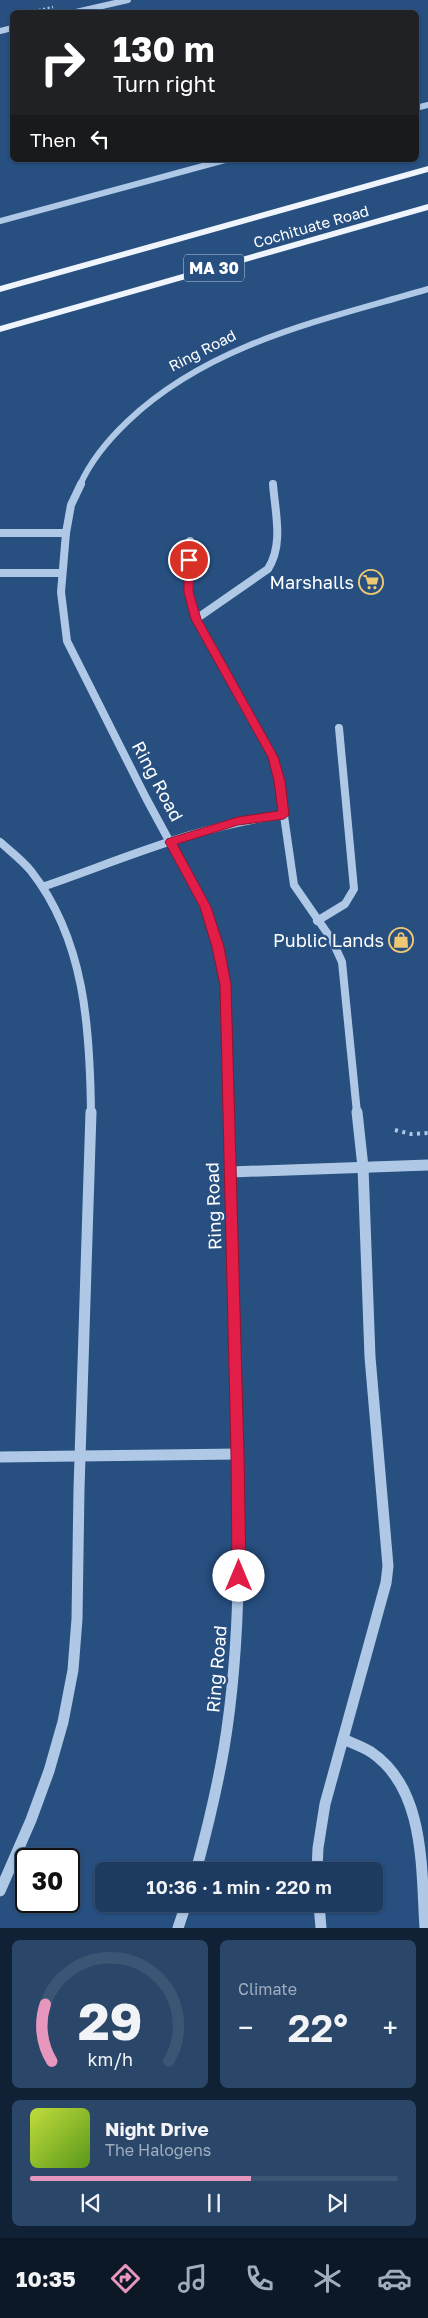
<!DOCTYPE html>
<html lang="en">
<head>
<meta charset="utf-8">
<style>
  body { margin:0; font-family:"Golos Text",sans-serif; background:#2a4669; color:#f1f3f6; height:100vh; display:flex; flex-direction:column; font-size:19px; white-space:nowrap }
  * { box-sizing:border-box; margin:0 }
  p { font-size:16px; color:#a0adbd }
  .icon { flex:none; width:28px; height:28px; fill:none; stroke:currentColor; stroke-width:2; stroke-linecap:round; stroke-linejoin:round }
  .map { position:relative; height:1928px; overflow:hidden }
  .sheet { display:flex; flex-direction:column; gap:12px; padding:12px; background:#102035; flex:1 }
  .sheet>* { flex:none }
  .banner { position:absolute; left:10px; top:10px; width:409px; height:152px; border-radius:8px; box-shadow:0 1px 4px #0004,0 0 0 1px #3b5575; background:#202124; color:#fff; overflow:hidden }
  .speed { position:absolute; left:15px; top:1848px; display:flex; gap:10px; font-size:25px; font-weight:700; text-align:center }
  .speed>* { display:grid; place-content:center; width:65px; height:65px; border-radius:50%; background:#1d3b60; box-shadow:0 1px 4px #0004,0 0 0 1px #3b5575; line-height:1 }
  .speed .limit { border:2px solid #111; border-radius:8px; background:#fff; color:#111 }
  .pin { position:absolute; display:grid; place-items:center; width:42px; height:42px; color:#fff; margin:-21px; border:2px solid #fff; border-radius:50%; box-shadow:0 1px 5px #0007 }
  .me { position:absolute; width:55px; margin:-28px; rotate:0deg; stroke-linejoin:round; filter:drop-shadow(0 0 4px #0008) }
  .turn { display:flex; align-items:center; gap:18px; height:105px; padding:0 20px; font-size:22px }
  .turn .icon { width:65px; height:65px; stroke-width:2.5 }
  .turn b { display:block; font-size:35px; line-height:42px }
  .then { display:flex; align-items:center; height:48px; padding:0 20px; background:#0003; gap:10px; font-size:19px }
  .big { font-size:38px; font-weight:600; line-height:1.1 }
  .sheet .widget { flex:1; display:flex; flex-direction:column; justify-content:center; gap:8px; min-width:0; padding:0 18px; border-radius:8px; background:#2a4669 }
  .sheet .dial { align-items:center; gap:0 }
  .dial svg { height:130px; overflow:visible; fill:none; stroke:#3b5575; stroke-width:7; stroke-linecap:round; text-anchor:middle }
  .dial text { fill:#f1f3f6; stroke:none }
  .song { display:flex; align-items:center; gap:15px }
  .cover { width:60px; height:60px; border-radius:8px; background:linear-gradient(135deg,hsl(70 70% 55%),hsl(90 70% 35%)) }
  .played { height:5px; border-radius:2px; background:linear-gradient(90deg,#e797bd 60%,#3b5575 60%) }
  .keys { display:flex; justify-content:space-around; direction:ltr }
  .heat { display:flex; justify-content:space-between; align-items:center; font-size:28px; direction:ltr }
  .sheet .tiles { flex:1; display:grid; gap:12px; grid-template-columns:1fr 1fr }
  .widget:last-child { grid-column:span 2 }
  .trip { position:absolute; left:95px; top:1862px; width:288px; height:50px; border-radius:8px; background:#1d3b60; box-shadow:0 1px 4px #0004,0 0 0 1px #3b5575; font-weight:600; line-height:50px; text-align:center }
  .tab-bar { display:flex; height:80px; justify-content:space-around; align-items:center; background:#0c1826; color:#a0adbd }
  .tab-bar .icon { width:35px; height:35px }
  .tab-bar .active { color:#e797bd }
  .tab-bar b { font-size:22px; color:#f1f3f6 }
  .map>svg:first-child { display:block }
  .lines { fill:none; stroke-linecap:round; stroke-linejoin:round }
  .path-far1 { stroke:#aec8e6; stroke-width:2.5; stroke-dasharray:2 2.5; stroke-linecap:butt }
  .path { stroke:#aec8e6; stroke-width:4; stroke-dasharray:3 4.5; stroke-linecap:butt }
  .minor-far2 { stroke:#aec8e6; stroke-width:6 }
  .minor-far1 { stroke:#aec8e6; stroke-width:8 }
  .minor { stroke:#aec8e6; stroke-width:11 }
  .major { fill:#eff4fd; fill-rule:evenodd }
  .route { fill:#e11d48; stroke:#92132f }
  .labels { text-anchor:middle; dominant-baseline:central; stroke-width:5; stroke-linejoin:round; paint-order:stroke }
  .far-street-label { font-size:15px; fill:#fff; stroke:#274f80 }
  .shield { fill:#274f80; stroke:#becad9; stroke-width:1 }
  .shield-label { font-size:16px; font-weight:bold; fill:#fff }
  .poi-label { font-size:18px; fill:#fff; stroke:#274f80; text-anchor:end }
  .street-label { font-size:18px; fill:#fff; stroke:#274f80 }
</style>
</head>
<body>
<div class="map">
<svg width="428" height="1928" viewBox="0 0 428 1928">
  <rect width="100%" height="100%" fill="#274f80"/>
  <g class="lines">
    <path class="path-far1" d="M30,12L53,7"/>
    <path class="path" d="M395,1130L411,1134L428,1133"/>
    <g class="minor-far2">
      <path d="M76,12L128,0"/>
      <path d="M0,31L12,28"/>
      <path d="M416,108L428,105"/>
      <path d="M0,221L225,160"/>
      <path d="M80,485C91,460 109,439 128,421C210,343 323,320 428,289"/>
    </g>
    <g class="minor-far1">
      <path d="M81,484L71,505L66,533L61,592L67,641L146,798L205,907L218,947L225,985L229,1113"/>
      <path d="M0,533H66"/>
      <path d="M190,541L189,592L196,619L273,757L279,781L294,885L332,940L342,962L357,1113"/>
      <path d="M0,573H62"/>
      <path d="M196,619L268,569C284,544 275,512 273,484"/>
      <path d="M0,842C10,851 22,860 31,871C85,940 90,1028 91,1113"/>
      <path d="M45,886C123,859 202,824 284,815"/>
      <path d="M317,921L345,904L354,889L339,728"/>
    </g>
    <g class="minor">
      <path d="M230,1172L428,1165"/>
      <path d="M0,1457L238,1454"/>
      <path d="M343,1739C352,1743 363,1747 371,1752C426,1789 421,1870 425,1928"/>
      <path d="M196,1871C207,1830 217,1789 224,1748C245,1622 238,1492 235,1365C233,1281 231,1196 229,1112"/>
      <path d="M317,1871L318,1848L325,1804L386,1583L388,1566L370,1357L363,1167L357,1112"/>
      <path d="M0,1891L31,1820L49,1771L63,1722L73,1670L77,1619L79,1489L91,1112"/>
      <path d="M319,1904L321,1928"/>
      <path d="M178,1928L186,1904"/>
    </g>
    <g class="major">
      <path d="M428,166V172L0,292V286Z"/>
      <path d="M428,204V210L0,332V326Z"/>
    </g>
  </g>
  <path class="route" d="M189,556L194,560L193,592L201,619L278,757L285,781L289,815L284,819L238,825L177,844L211,907L224,947L231,985L244,1454L246,1576L244,1581L239,1583L234,1581L232,1576L231,1454L220,985L212,947L200,907L165,842L167,839L238,817L278,811L274,781L268,757L191,619L184,592V560Z"/>
  <defs>
    <symbol id="supermarket-ring" viewBox="-11 -11 22 22"><circle r="9.5" fill="#274f80" stroke="#eec873" stroke-width="1.5"/><path d="M-6-5.5h2.5l.6 2H6L4.5 2H-2.5L-4.4-4H-6ZM-1.5 3.2a1.3 1.3 0 1 0 .1 0ZM3 3.2a1.3 1.3 0 1 0 .1 0Z" fill="#eec873"/></symbol>
    <symbol id="shop-ring" viewBox="-11 -11 22 22"><circle r="9.5" fill="#274f80" stroke="#eec873" stroke-width="1.5"/><path d="M-5-2.5h2.3a2.7 3.5 0 0 1 5.4 0H5L5.5 6h-11ZM-1.5-2.5h3a1.5 2.3 0 0 0-3 0Z" fill="#eec873"/></symbol>
  </defs>
  <g fill-rule="evenodd">
    <use href="#supermarket-ring" x="357" y="568" width="28" height="28"/>
    <use href="#shop-ring" x="387" y="926" width="28" height="28"/>
  </g>
  <g class="labels">
    <g class="far-street-label">
      <text transform="translate(311 226) rotate(-16)">Cochituate Road</text>
      <text transform="translate(202 350) rotate(-27)">Ring Road</text>
    </g>
    <rect class="shield" x="184" y="254.5" width="60" height="27" rx="4"/>
    <g class="shield-label">
      <text x="214" y="268">MA 30</text>
    </g>
    <g class="poi-label">
      <text x="354" y="582">Marshalls</text>
      <text x="384" y="940">Public Lands</text>
    </g>
    <g class="street-label">
      <text transform="translate(158 781) rotate(62)">Ring Road</text>
      <text transform="translate(213 1206) rotate(-92)">Ring Road</text>
      <text transform="translate(216 1669) rotate(-85)">Ring Road</text>
    </g>
  </g>
</svg>
<div class="speed"><div class="limit">30</div></div>
<div class="pin" style="left:189px;top:560px;background:#d93025"><svg class="icon" aria-label="arrive" viewBox="0 0 24 24"><path d="M6 21V4h12l-3 4 3 4H6"/></svg></div>
<svg class="me" style="left:239px;top:1576px" viewBox="-20 -20 40 40"><circle r="19" fill="#fff"/><path d="M0-13L10 11 0 6-10 11z" fill="#e11d48"/></svg>
<div class="trip">10:36 · 1 min · 220 m</div>
<div class="banner">
<div class="turn"><svg class="icon" aria-label="right" viewBox="0 0 24 24"><path d="M7 20v-9h11M14 6l5 5-5 5"/></svg><div><b>130 m</b>Turn right</div></div>
<div class="then">Then<svg class="icon" aria-label="left" viewBox="0 0 24 24"><path d="M17 20v-9H6M10 6l-5 5 5 5"/></svg></div>
</div>
</div>
<section class="sheet">
<div class="tiles">
<div class="widget dial"><svg viewBox="0 0 100 80">
<path d="M14 69A42 42 0 1 1 86 69"/>
<path d="M14 69A42 42 0 0 1 10 34" stroke="#e797bd"/>
<text x="50" y="56" font-size="32" font-weight="700">29</text>
<text x="50" y="72" font-size="11">km/h</text>
</svg></div>
<div class="widget"><p>Climate</p>
<div class="heat"><a>−</a><b class="big">22°</b><a>+</a></div>
</div>
<div class="widget">
<div class="song"><i class="cover"></i><div><b>Night Drive</b><p>The Halogens</p></div></div>
<div class="played"></div>
<div class="keys"><svg class="icon" aria-label="previous" viewBox="0 0 24 24"><path d="M18 5L8 12l10 7zM5 5v14"/></svg><svg class="icon" aria-label="pause" viewBox="0 0 24 24"><path d="M8 5v14M16 5v14"/></svg><svg class="icon" aria-label="next" viewBox="0 0 24 24"><path d="M6 5l10 7-10 7zM19 5v14"/></svg></div>
</div>
</div>
</section>
<nav class="tab-bar">
<b>10:35</b>
<svg class="icon active" aria-label="directions" viewBox="0 0 24 24"><path d="M12 3l9 9-9 9-9-9zM9 14v-3h6M13 9l2 2-2 2"/></svg>
<svg class="icon" aria-label="music" viewBox="0 0 24 24"><path d="M9 18V5l10-2v13"/><circle cx="6" cy="18" r="3"/><circle cx="16" cy="16" r="3"/></svg>
<svg class="icon" aria-label="phone" viewBox="0 0 24 24"><path d="M5 4h4l2 5-3 2q2 4 5 5l2-3 5 2v4C11 20 4 13 5 4z"/></svg>
<svg class="icon" aria-label="climate" viewBox="0 0 24 24"><path d="M12 3v18M4 7l16 10M4 17L20 7"/></svg>
<svg class="icon" aria-label="car" viewBox="0 0 24 24"><path d="M5 17H2v-5l4-1 3-4h7l3 4 3 1v5h-3M9 17h6M6 11h13"/><circle cx="7" cy="17" r="2"/><circle cx="17" cy="17" r="2"/></svg>
</nav>
</body>
</html>
